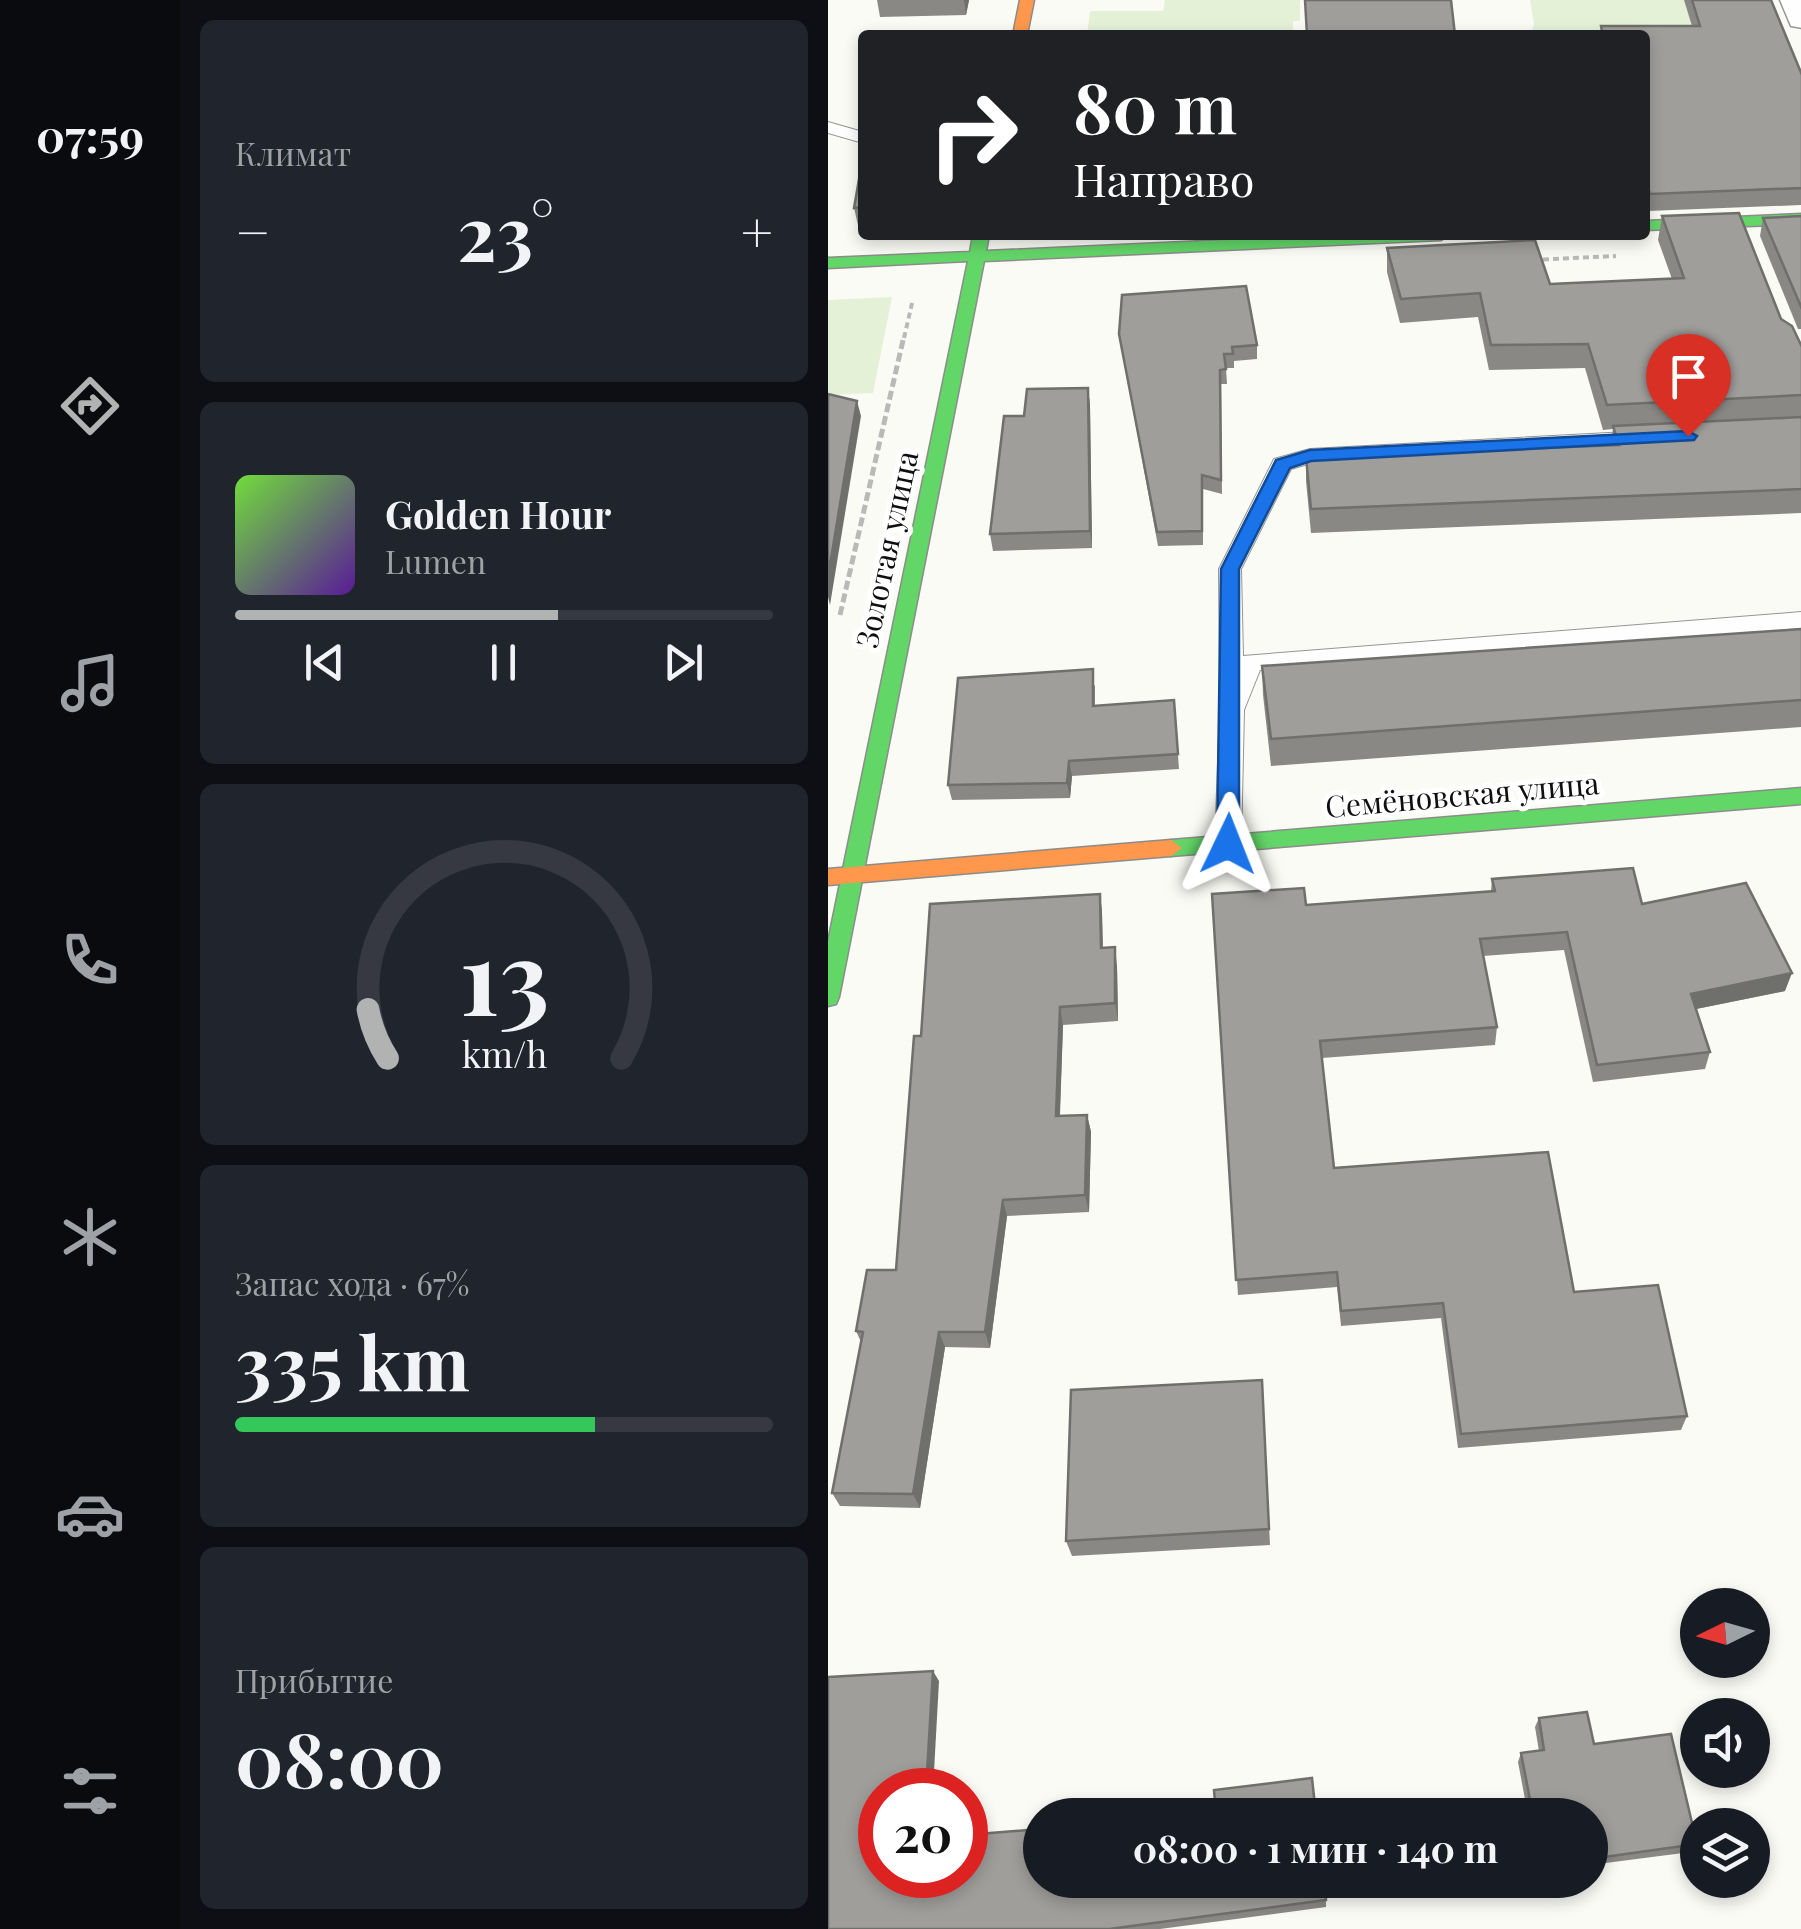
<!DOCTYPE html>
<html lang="ru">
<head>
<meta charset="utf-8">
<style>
  body { margin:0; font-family:"Playfair Display",serif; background:#20242c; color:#f1f3f6; height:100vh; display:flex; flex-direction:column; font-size:38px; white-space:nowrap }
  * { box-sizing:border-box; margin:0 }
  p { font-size:32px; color:#9ea1a6 }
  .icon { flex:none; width:55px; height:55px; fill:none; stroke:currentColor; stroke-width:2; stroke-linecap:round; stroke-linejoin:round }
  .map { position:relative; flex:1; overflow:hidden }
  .drawer { display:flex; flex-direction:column; gap:20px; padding:20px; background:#0d0f14; width:648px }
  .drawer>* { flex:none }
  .guide { position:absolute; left:30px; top:30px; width:792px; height:210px; border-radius:10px; box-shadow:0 5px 15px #0003; background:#202124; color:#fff; overflow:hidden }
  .needle { width:65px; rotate:265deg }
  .tools { position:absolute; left:852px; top:1588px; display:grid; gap:20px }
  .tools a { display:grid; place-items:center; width:90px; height:90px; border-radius:50%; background:#171b24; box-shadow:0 5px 15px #0003; font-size:50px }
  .speed { position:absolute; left:30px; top:1768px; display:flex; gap:20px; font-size:50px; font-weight:700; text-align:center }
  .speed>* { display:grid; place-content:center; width:130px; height:130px; border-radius:50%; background:#171b24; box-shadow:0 5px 15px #0003; line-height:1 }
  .speed .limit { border:15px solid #d22; background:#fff; color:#111 }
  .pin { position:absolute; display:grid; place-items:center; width:85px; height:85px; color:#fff; margin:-102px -42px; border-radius:50% 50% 50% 0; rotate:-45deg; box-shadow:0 0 10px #0007 }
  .pin .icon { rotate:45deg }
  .me { position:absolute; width:110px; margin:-55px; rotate:2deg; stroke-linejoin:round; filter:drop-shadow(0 0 8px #0008) }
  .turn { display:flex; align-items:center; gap:35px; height:210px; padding:0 50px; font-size:45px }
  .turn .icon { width:130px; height:130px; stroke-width:2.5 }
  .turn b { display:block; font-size:70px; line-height:85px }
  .big { font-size:75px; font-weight:700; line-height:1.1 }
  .drawer .card { flex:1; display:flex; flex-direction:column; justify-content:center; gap:15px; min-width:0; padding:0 35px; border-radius:15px; background:#20242c }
  .drawer .dial { align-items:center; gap:0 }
  .dial svg { height:260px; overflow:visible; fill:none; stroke:#363941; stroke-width:7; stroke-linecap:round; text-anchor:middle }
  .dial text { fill:#f1f3f6; stroke:none }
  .song { display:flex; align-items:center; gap:30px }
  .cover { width:120px; height:120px; border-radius:15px; background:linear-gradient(135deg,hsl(100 70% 55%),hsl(270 70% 35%)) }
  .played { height:10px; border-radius:5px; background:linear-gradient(90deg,#b1b2b2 60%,#363941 60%) }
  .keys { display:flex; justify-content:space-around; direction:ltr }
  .heat { display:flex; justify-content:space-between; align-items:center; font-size:55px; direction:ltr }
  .charge { height:15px; border-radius:8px; background:linear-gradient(90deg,#34c759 67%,#363941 0) }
  .trip { position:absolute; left:195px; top:1798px; width:585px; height:100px; border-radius:50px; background:#171b24; box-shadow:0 5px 15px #0003; font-weight:700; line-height:100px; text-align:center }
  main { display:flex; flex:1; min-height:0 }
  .menu { display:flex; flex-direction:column; width:180px; justify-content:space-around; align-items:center; background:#090b0e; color:#9ea1a6 }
  .menu .icon { width:70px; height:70px }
  .menu .current { color:#b1b2b2 }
  .menu b { font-size:45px; color:#f1f3f6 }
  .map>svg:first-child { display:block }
  .green { fill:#e4f1d7 }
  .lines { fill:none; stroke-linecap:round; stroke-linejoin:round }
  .lane-casing { stroke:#959593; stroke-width:2 }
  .street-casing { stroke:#959593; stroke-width:3 }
  .fast-casing { stroke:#8c8c8a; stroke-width:3 }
  .slow-casing { stroke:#8c8c8a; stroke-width:3 }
  .path-far1 { stroke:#b9b9b8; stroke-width:4; stroke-dasharray:6 4; stroke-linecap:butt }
  .path { stroke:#b9b9b8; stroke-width:5; stroke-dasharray:9 4; stroke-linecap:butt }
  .lane { fill:#fefefe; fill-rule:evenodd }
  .street { fill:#fefefe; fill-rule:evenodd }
  .fast { fill:#63d668; fill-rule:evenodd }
  .slow { fill:#ff974d; fill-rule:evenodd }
  .wall { fill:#898885 }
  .shaded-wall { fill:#6f6f6c }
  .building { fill:#9f9e9b; stroke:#6f6f6c; stroke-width:2.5 }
  .route { fill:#1a73e8; stroke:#114b97; stroke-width:2.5 }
  .labels { text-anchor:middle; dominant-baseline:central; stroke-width:10; stroke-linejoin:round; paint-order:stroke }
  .street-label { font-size:30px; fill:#0f0f0f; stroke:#fff }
</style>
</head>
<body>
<main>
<nav class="menu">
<b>07:59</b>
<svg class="icon current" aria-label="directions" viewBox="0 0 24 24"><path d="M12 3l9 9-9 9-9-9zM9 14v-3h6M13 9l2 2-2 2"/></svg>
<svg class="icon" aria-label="music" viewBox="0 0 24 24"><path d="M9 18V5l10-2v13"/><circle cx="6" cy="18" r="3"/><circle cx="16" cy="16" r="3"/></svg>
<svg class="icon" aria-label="phone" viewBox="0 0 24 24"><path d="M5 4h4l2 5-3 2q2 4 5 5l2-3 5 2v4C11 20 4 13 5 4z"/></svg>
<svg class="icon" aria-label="climate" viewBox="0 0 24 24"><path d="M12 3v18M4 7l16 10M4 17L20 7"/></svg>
<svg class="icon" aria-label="car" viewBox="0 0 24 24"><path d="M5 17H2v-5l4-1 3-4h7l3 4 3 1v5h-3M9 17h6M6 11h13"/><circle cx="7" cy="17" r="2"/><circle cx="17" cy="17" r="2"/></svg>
<svg class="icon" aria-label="filters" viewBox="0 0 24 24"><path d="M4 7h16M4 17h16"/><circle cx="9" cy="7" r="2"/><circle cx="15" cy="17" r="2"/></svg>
</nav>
<section class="drawer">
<div class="card"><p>Климат</p>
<div class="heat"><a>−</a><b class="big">23°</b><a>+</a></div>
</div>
<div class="card">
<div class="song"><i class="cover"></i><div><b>Golden Hour</b><p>Lumen</p></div></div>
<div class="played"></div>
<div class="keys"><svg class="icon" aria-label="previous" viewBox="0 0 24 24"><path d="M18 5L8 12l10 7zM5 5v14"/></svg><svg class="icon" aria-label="pause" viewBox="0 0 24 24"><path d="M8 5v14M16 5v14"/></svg><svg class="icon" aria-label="next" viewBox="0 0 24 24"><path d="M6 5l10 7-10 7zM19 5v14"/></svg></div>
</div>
<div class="card dial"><svg viewBox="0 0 100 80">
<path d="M14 69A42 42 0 1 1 86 69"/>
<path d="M14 69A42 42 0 0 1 8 54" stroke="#b1b2b2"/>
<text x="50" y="56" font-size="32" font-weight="700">13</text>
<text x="50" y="72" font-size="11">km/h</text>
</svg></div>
<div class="card"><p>Запас хода · 67%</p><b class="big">335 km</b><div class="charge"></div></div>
<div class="card"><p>Прибытие</p><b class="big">08:00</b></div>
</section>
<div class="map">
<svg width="974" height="1929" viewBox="0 0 974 1929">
  <rect width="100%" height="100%" fill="#fbfbf6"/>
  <g class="green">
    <path d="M337,0H472V21H465V35H259L262,11H335Z"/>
    <path d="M702,0H857L872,38L703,35L706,24Z"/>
    <path d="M64,297L45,393L0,395V300Z"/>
  </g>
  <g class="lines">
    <defs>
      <g id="lane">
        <path d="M0,122L35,132V143L0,133Z"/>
        <path d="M818,431L829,438L826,443L483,463L463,469L413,569L415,656L974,612V628L432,670L416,710L413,844L409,851H391L387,844L392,710L391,569L446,459L482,449Z"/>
      </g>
      <path id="street" d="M952,0H974V28L963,26Z"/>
      <g id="fast">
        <path d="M974,214V224L818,230V221Z"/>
        <path d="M145,235H161L158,251L511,235H621L613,240L156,261L11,997L8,1004L0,1006V942L140,261L0,268V258L142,252Z"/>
        <path d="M974,788V804L343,856L332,848L343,840Z"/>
      </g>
      <g id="slow">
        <path d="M192,0H206L199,35H185Z"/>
        <path d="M343,840L354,848L343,856L0,885V869Z"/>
      </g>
    </defs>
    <use href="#lane" class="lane-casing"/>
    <use href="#street" class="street-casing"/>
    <use href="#fast" class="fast-casing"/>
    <use href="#slow" class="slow-casing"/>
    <g class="path-far1">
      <path d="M705,260L788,256"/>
      <path d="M76,338L85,299"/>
    </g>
    <path class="path" d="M12,615L76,336"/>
    <use href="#lane" class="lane"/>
    <use href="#street" class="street"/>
    <use href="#fast" class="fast"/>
    <use href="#slow" class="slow"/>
  </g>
  <g class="wall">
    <path d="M49,0H141L138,15L52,17Z"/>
    <path d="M856,0H943L974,75V205L820,211L818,205V35H772L773,26H864Z"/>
    <path d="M35,162V225H30L26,208Z"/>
    <path d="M834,216L953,319L974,347V513L483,533L478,481V457L782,445L785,429L775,430L757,368L661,370L650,317L572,323L559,272V248L722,284L844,279L830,240Z"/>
    <path d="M974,216V329H970L932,236L935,218Z"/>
    <path d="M291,334L429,345V359L406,361V368H398L399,384H393L394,494L375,489V545L330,546Z"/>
    <path d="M260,388L262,406L264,548L165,551L162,534L196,416Z"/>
    <path d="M974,629V727L443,766L435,695L434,666Z"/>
    <path d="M267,685V706L346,700L351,769L244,776L242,798L124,800L120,785Z"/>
    <path d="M664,879L814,904L957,991L868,1009L882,1052L877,1069L765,1082L736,950L655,956L669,1027L667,1045L494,1058L506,1168L746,1292L859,1416L853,1430L630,1448L613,1318L513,1326L509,1287L410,1295L384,894L478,905L663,891Z"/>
    <path d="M272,894L274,913L275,948L289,966L290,1021L235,1025L232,1116L259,1115L263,1132L261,1212L179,1216L162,1348L117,1347L92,1508L12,1506L4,1493L33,1342L28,1331L68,1270L93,1036Z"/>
    <path d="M434,1380L442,1545L244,1556L238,1541Z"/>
    <path d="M111,1681L52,1875L212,1880L498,1900V1907L332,1929H0Z"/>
    <path d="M711,1718L766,1744L869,1844L863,1852L762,1865V1815H700L690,1762L693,1753L711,1751L707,1727Z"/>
  </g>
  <g class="shaded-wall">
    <path d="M136,0H141L138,15Z"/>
    <path d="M260,388L262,406L264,548L262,531Z"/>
    <path d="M29,401L33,416L2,605L0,597V577Z"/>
    <path d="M241,761L244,776L242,798L239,783Z"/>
    <path d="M272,894L274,913L275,967L273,948Z"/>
    <path d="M287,947L289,966L290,1021L287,1003Z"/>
    <path d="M964,973L957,991L858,1011L863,994Z"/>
    <path d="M232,1007L235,1025L231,1134L228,1116Z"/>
    <path d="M259,1115L263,1132L261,1212L257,1195Z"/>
    <path d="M175,1200L179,1216L162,1348L157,1332Z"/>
    <path d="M111,1332L117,1347L92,1508L85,1494Z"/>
    <path d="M105,1671L111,1681L105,1790H98Z"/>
  </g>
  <g class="building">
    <path d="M477,0H623L627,35H479Z"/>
    <path d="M864,0H943L974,75V188L822,194L818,180V35H775L773,26H872Z"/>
    <path d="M34,162H35V207L26,208Z"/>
    <path d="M911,213L953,319L964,326L974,347V395L779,405L760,344L663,345L652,293L573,299L559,248L707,240L722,284L856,278L834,216Z"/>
    <path d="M974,216V309L935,218Z"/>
    <path d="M418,286L429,345L404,347L405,354H396L398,369L392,370L393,480L374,475V531L329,532L291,334L294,295Z"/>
    <path d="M260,388L262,531L162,534L176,416H196L199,389Z"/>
    <path d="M0,394L29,401L0,577Z"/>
    <path d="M974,417V489L483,509L478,457L791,445L785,426Z"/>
    <path d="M974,629V700L443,739L434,666Z"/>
    <path d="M265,669V706L346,700L350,754L241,761L239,783L120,785L130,678Z"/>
    <path d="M805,868L814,904L918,883L964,973L863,994L882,1052L769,1065L739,932L652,939L669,1027L492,1041L506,1168L720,1152L746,1292L830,1285L859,1416L633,1434L615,1303L513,1311L509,1272L408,1280L384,894L476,888L478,905L667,891L664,879Z"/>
    <path d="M272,894L273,948L287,947V1003L232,1007L228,1116L259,1115L257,1195L175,1200L157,1332H111L85,1494L4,1493L35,1332L28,1331L39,1270H68L86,1036H93L102,904Z"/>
    <path d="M434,1380L441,1529L238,1541L243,1390Z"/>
    <path d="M105,1671L98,1790H52V1875H138V1835L212,1829V1880H496L498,1900L281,1929H0V1677Z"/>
    <path d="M759,1712L766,1744L843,1734L869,1844L762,1859V1815H705L693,1753L716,1750L711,1718Z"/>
    <path d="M484,1778L488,1815H388L386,1790Z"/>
  </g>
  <path class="route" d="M860,431L869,436L866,440L483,461L462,468L411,569V844L407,850H392L389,844L393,569L448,460L482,450Z"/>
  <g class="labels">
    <g class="street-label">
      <text transform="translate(58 549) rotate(-78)">Золотая улица</text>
      <text transform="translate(634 794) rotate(-5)">Семёновская улица</text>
    </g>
  </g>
</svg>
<div class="tools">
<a><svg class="needle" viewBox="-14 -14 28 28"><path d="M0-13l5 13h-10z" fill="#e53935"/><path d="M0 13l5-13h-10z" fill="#9ea1a6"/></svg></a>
<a><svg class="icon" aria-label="sound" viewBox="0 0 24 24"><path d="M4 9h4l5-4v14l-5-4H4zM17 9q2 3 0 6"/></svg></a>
<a><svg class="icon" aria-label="layers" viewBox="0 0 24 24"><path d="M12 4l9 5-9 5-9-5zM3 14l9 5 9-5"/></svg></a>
</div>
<div class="speed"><div class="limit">20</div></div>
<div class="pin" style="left:860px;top:436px;background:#d93025"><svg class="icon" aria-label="arrive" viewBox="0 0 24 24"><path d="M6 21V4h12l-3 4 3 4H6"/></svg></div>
<svg class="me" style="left:400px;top:844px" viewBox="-20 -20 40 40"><path d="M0-17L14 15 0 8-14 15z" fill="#1a73e8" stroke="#fff" stroke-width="4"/></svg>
<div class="trip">08:00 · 1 мин · 140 m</div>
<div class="guide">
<div class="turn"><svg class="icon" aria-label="right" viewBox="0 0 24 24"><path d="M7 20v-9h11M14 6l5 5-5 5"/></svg><div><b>80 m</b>Направо</div></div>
</div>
</div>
</main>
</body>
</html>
